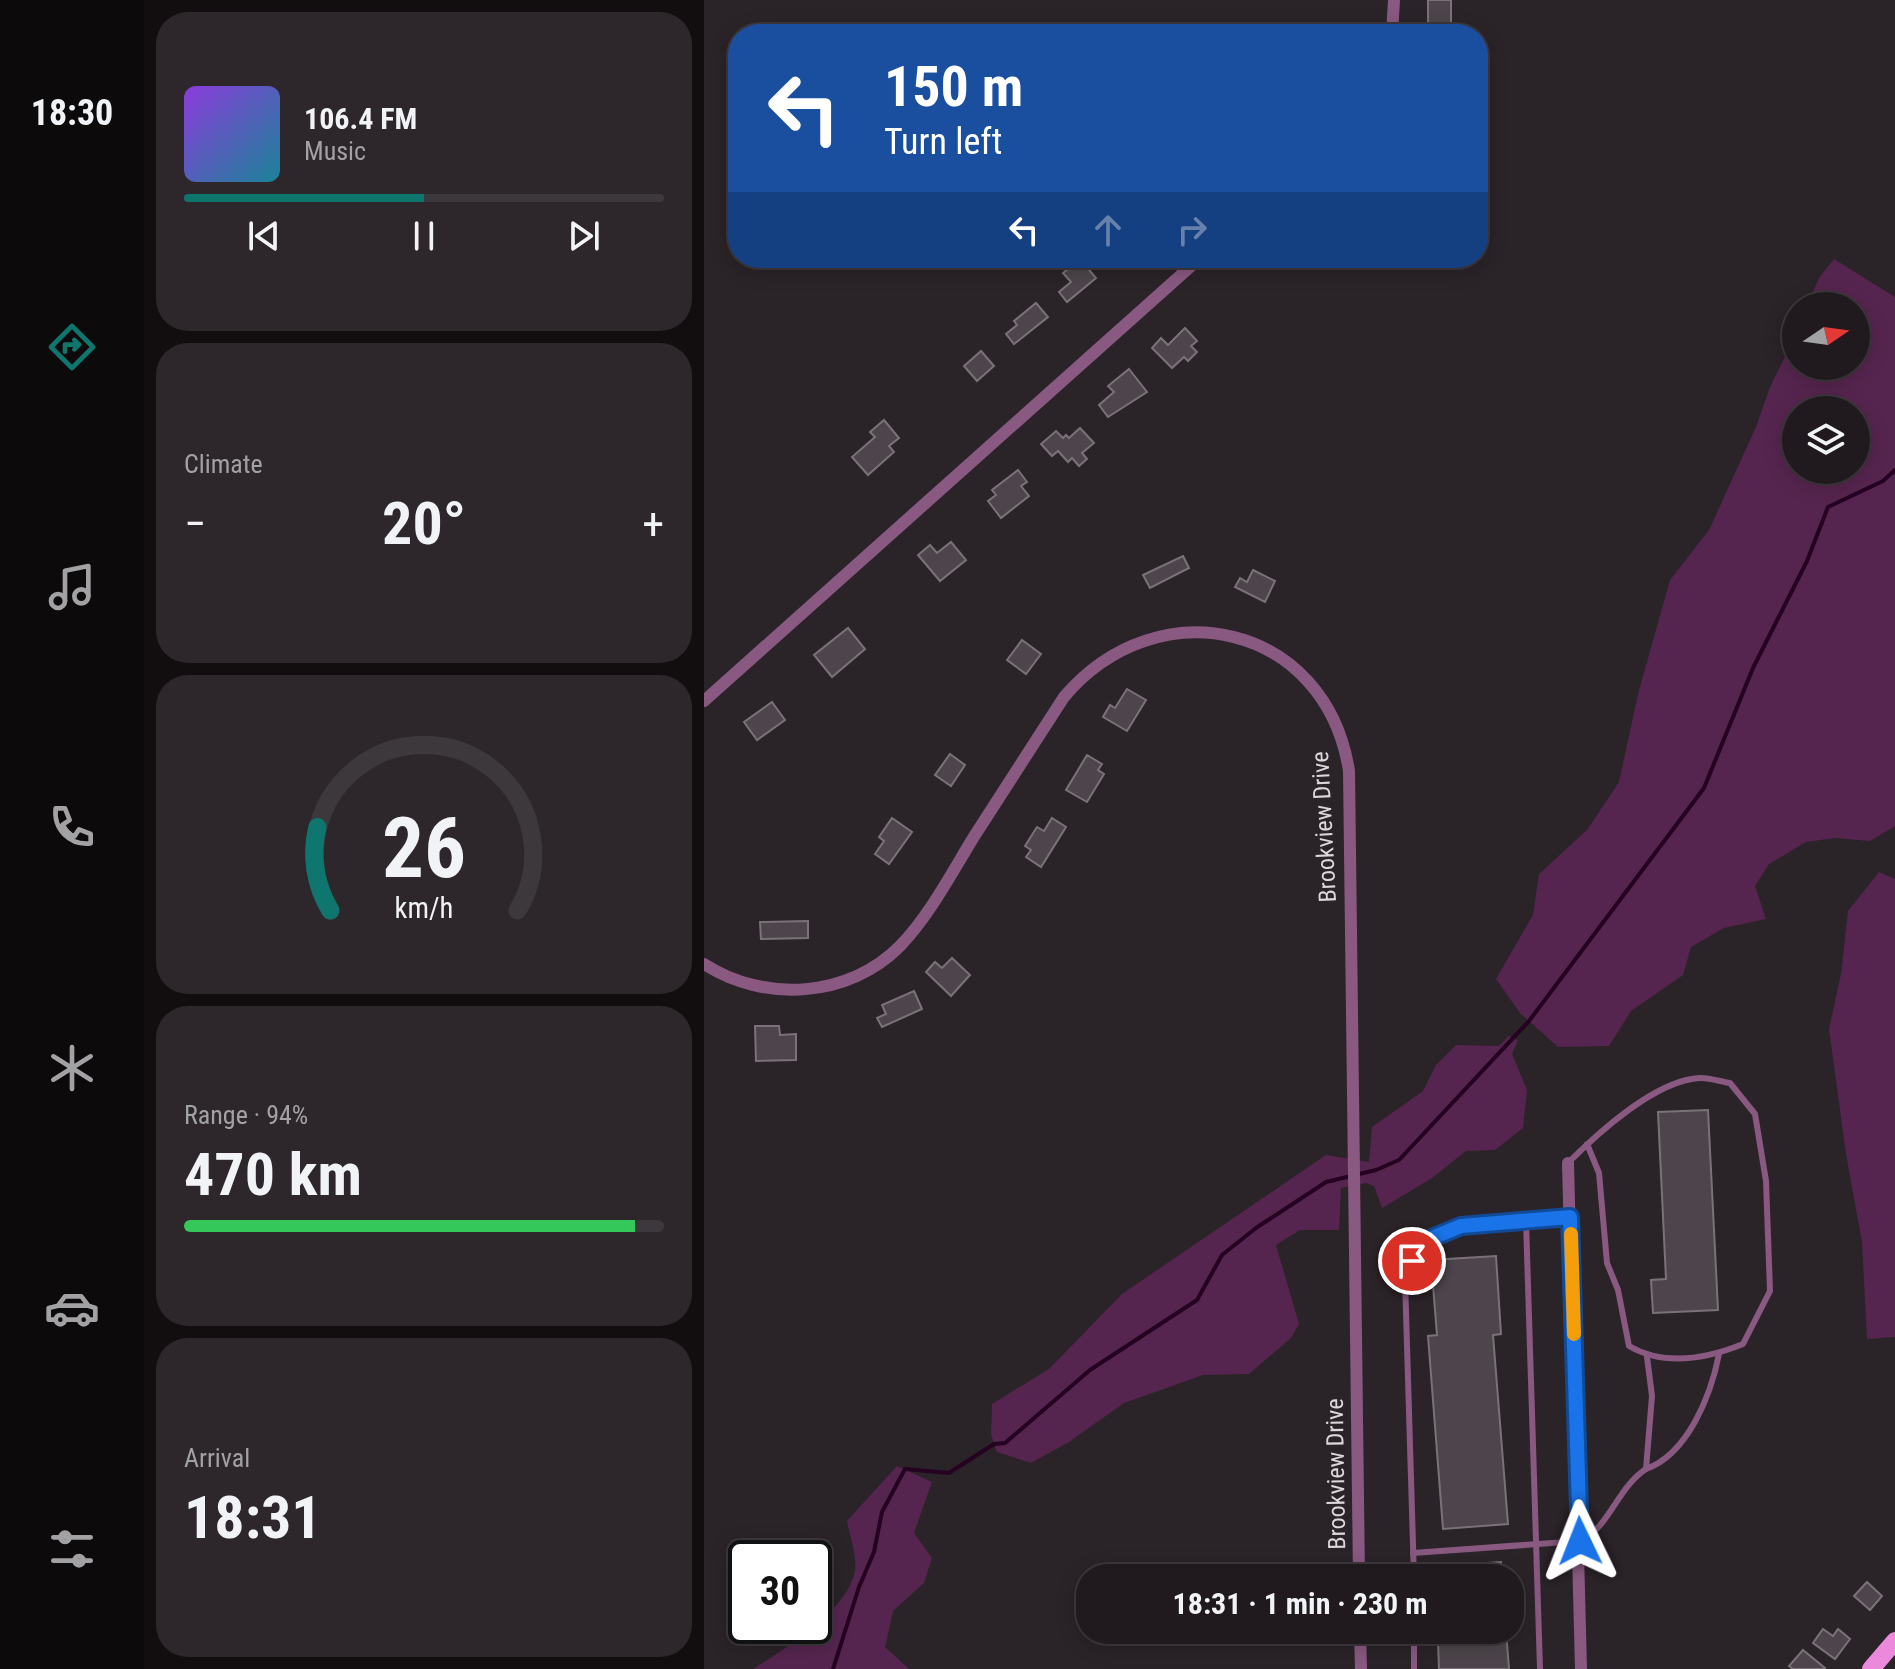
<!DOCTYPE html>
<html lang="en">
<head>
<meta charset="utf-8">
<style>
  body { margin:0; font-family:"Roboto Condensed",sans-serif; background:#2d272b; color:#f1f3f6; height:100vh; display:flex; flex-direction:column; font-size:30px; white-space:nowrap }
  * { box-sizing:border-box; margin:0 }
  p { font-size:26px; color:#a2a1a4 }
  .icon { flex:none; width:44px; height:44px; fill:none; stroke:currentColor; stroke-width:2; stroke-linecap:round; stroke-linejoin:round }
  .map { position:relative; flex:1; overflow:hidden }
  .panel { display:flex; flex-direction:column; gap:12px; padding:12px; background:#120e10; width:560px }
  .panel>* { flex:none }
  .guide { position:absolute; left:24px; top:24px; width:760px; height:244px; border-radius:32px; box-shadow:0 4px 20px #0003,0 0 0 2px #3d383c; background:#1a4fa0; color:#fff; overflow:hidden }
  .needle { width:52px; rotate:77deg }
  .tools { position:absolute; left:1078px; top:292px; display:grid; gap:16px }
  .tools a { display:grid; place-items:center; width:88px; height:88px; border-radius:50%; background:#201a1e; box-shadow:0 4px 20px #0003,0 0 0 2px #3d383c; font-size:40px }
  .speed { position:absolute; left:24px; top:1540px; display:flex; gap:16px; font-size:40px; font-weight:700; text-align:center }
  .speed>* { display:grid; place-content:center; width:104px; height:104px; border-radius:50%; background:#201a1e; box-shadow:0 4px 20px #0003,0 0 0 2px #3d383c; line-height:1 }
  .speed .limit { border:4px solid #111; border-radius:12px; background:#fff; color:#111 }
  .pin { position:absolute; display:grid; place-items:center; width:68px; height:68px; color:#fff; margin:-34px; border:4px solid #fff; border-radius:50%; box-shadow:0 2px 8px #0007 }
  .me { position:absolute; width:88px; margin:-44px; rotate:358deg; stroke-linejoin:round; filter:drop-shadow(0 0 6px #0008) }
  .turn { display:flex; align-items:center; gap:28px; height:168px; padding:0 24px; font-size:36px }
  .turn .icon { width:104px; height:104px; stroke-width:2.5 }
  .turn b { display:block; font-size:56px; line-height:68px }
  .lanes { display:flex; align-items:center; height:76px; padding:0 24px; background:#0003; justify-content:center; gap:40px; direction:ltr }
  .lanes .off { opacity:.35 }
  .big { font-size:60px; font-weight:700; line-height:1.1 }
  .panel .tile { flex:1; display:flex; flex-direction:column; justify-content:center; gap:12px; min-width:0; padding:0 28px; border-radius:32px; background:#2d272b }
  .panel .dial { align-items:center; gap:0 }
  .dial svg { height:208px; overflow:visible; fill:none; stroke:#3d383c; stroke-width:7; stroke-linecap:round; text-anchor:middle }
  .dial text { fill:#f1f3f6; stroke:none }
  .song { display:flex; align-items:center; gap:24px }
  .cover { width:96px; height:96px; border-radius:12px; background:linear-gradient(135deg,hsl(270 70% 55%),hsl(190 70% 35%)) }
  .played { height:8px; border-radius:4px; background:linear-gradient(90deg,#0f766e 50%,#3d383c 50%) }
  .keys { display:flex; justify-content:space-around; direction:ltr }
  .heat { display:flex; justify-content:space-between; align-items:center; font-size:44px; direction:ltr }
  .charge { height:12px; border-radius:6px; background:linear-gradient(90deg,#34c759 94%,#3d383c 0) }
  .trip { position:absolute; left:372px; top:1564px; width:448px; height:80px; border-radius:32px; background:#201a1e; box-shadow:0 4px 20px #0003,0 0 0 2px #3d383c; font-weight:700; line-height:80px; text-align:center }
  main { display:flex; flex:1; min-height:0 }
  .dock { display:flex; flex-direction:column; width:144px; justify-content:space-around; align-items:center; background:#0d0a0c; color:#a2a1a4 }
  .dock .icon { width:56px; height:56px }
  .dock .on { color:#0f766e }
  .dock b { font-size:36px; color:#f1f3f6 }
  .map>svg:first-child { display:block }
  .green { fill:#56254f; fill-rule:evenodd }
  .lines { fill:none; stroke-linecap:round; stroke-linejoin:round }
  .stream { stroke:#250221; stroke-width:4 }
  .building { fill:#4d454b; stroke:#7a7278; stroke-width:2 }
  .lane { stroke:#895981; stroke-width:6 }
  .street { stroke:#895981; stroke-width:12 }
  .primary { stroke:#ed89dd; stroke-width:18 }
  .route-casing { stroke:#114b97; stroke-width:20 }
  .route { stroke:#1a73e8; stroke-width:14 }
  .slow { stroke:#f59e0b; stroke-width:14 }
  .labels { text-anchor:middle; dominant-baseline:central; stroke-width:8; stroke-linejoin:round; paint-order:stroke }
  .street-label { font-size:24px; fill:#dbd7da; stroke:#2a2328 }
</style>
</head>
<body>
<main>
<nav class="dock">
<b>18:30</b>
<svg class="icon on" aria-label="directions" viewBox="0 0 24 24"><path d="M12 3l9 9-9 9-9-9zM9 14v-3h6M13 9l2 2-2 2"/></svg>
<svg class="icon" aria-label="music" viewBox="0 0 24 24"><path d="M9 18V5l10-2v13"/><circle cx="6" cy="18" r="3"/><circle cx="16" cy="16" r="3"/></svg>
<svg class="icon" aria-label="phone" viewBox="0 0 24 24"><path d="M5 4h4l2 5-3 2q2 4 5 5l2-3 5 2v4C11 20 4 13 5 4z"/></svg>
<svg class="icon" aria-label="climate" viewBox="0 0 24 24"><path d="M12 3v18M4 7l16 10M4 17L20 7"/></svg>
<svg class="icon" aria-label="car" viewBox="0 0 24 24"><path d="M5 17H2v-5l4-1 3-4h7l3 4 3 1v5h-3M9 17h6M6 11h13"/><circle cx="7" cy="17" r="2"/><circle cx="17" cy="17" r="2"/></svg>
<svg class="icon" aria-label="filters" viewBox="0 0 24 24"><path d="M4 7h16M4 17h16"/><circle cx="9" cy="7" r="2"/><circle cx="15" cy="17" r="2"/></svg>
</nav>
<section class="panel">
<div class="tile">
<div class="song"><i class="cover"></i><div><b>106.4 FM</b><p>Music</p></div></div>
<div class="played"></div>
<div class="keys"><svg class="icon" aria-label="previous" viewBox="0 0 24 24"><path d="M18 5L8 12l10 7zM5 5v14"/></svg><svg class="icon" aria-label="pause" viewBox="0 0 24 24"><path d="M8 5v14M16 5v14"/></svg><svg class="icon" aria-label="next" viewBox="0 0 24 24"><path d="M6 5l10 7-10 7zM19 5v14"/></svg></div>
</div>
<div class="tile"><p>Climate</p>
<div class="heat"><a>−</a><b class="big">20°</b><a>+</a></div>
</div>
<div class="tile dial"><svg viewBox="0 0 100 80">
<path d="M14 69A42 42 0 1 1 86 69"/>
<path d="M14 69A42 42 0 0 1 9 37" stroke="#0f766e"/>
<text x="50" y="56" font-size="32" font-weight="700">26</text>
<text x="50" y="72" font-size="11">km/h</text>
</svg></div>
<div class="tile"><p>Range · 94%</p><b class="big">470 km</b><div class="charge"></div></div>
<div class="tile"><p>Arrival</p><b class="big">18:31</b></div>
</section>
<div class="map">
<svg width="1191" height="1669" viewBox="0 0 1191 1669">
  <rect width="100%" height="100%" fill="#2a2328"/>
  <g class="green">
    <path d="M1130,259L1191,297V826L1166,841L1131,838L1102,842L1065,864L1051,886L1062,919L1020,928L987,947L979,975L927,1011L905,1046L854,1047L816,1013L792,979L829,915L835,874L883,830L915,782L934,694L966,580L1005,530L1052,427L1066,387L1092,334V366H1152V306H1103L1115,278ZM1152,410V470H1092V410Z"/>
    <path d="M1175,872L1191,879V1337L1163,1339L1158,1242L1142,1154L1125,1029L1137,974L1144,911Z"/>
    <path d="M805,1036L814,1040L808,1054L823,1090L819,1128L791,1150L762,1151L728,1178L678,1208L670,1186L662,1183L637,1188L635,1230H596L572,1245L595,1324L587,1338L545,1374L499,1375L420,1403L365,1442L327,1463L293,1452L287,1435L288,1404L345,1369L418,1294L622,1155L665,1162L668,1127L719,1091L732,1065L752,1045L795,1046Z"/>
    <path d="M193,1466L228,1482L210,1533L228,1558L220,1583L189,1611L181,1647L205,1669H49C81,1649 144,1610 151,1571C153,1557 146,1536 143,1521Z"/>
  </g>
  <g class="lines">
    <path class="stream" d="M129,1669L155,1587L170,1552L178,1512L201,1469L245,1473L290,1444L301,1443L386,1370L493,1300L518,1255L552,1228L622,1182L672,1170L695,1160L825,1021L1000,788L1049,668L1103,561L1124,507L1179,481L1191,470"/>
  </g>
  <g class="building">
    <rect x="724" y="0" width="23" height="34"/>
    <path d="M376,259L392,278L363,302L355,292L367,282L359,273Z"/>
    <path d="M332,303L344,317L310,344L302,334L313,325L310,321Z"/>
    <path d="M481,328L493,341L487,346L493,352L484,361L480,357L468,368L448,348L457,338L464,345Z"/>
    <path d="M277,351L290,366L273,381L260,366Z"/>
    <path d="M425,369L443,392L404,417L395,405L410,392L404,386Z"/>
    <path d="M180,420L195,438L185,446L190,452L164,475L148,457L171,437L166,432Z"/>
    <path d="M376,428L390,443L378,453L383,459L375,466L368,458L364,462L354,451L348,456L337,444L352,431L359,438L362,435L365,438Z"/>
    <path d="M314,470L323,482L317,486L325,496L297,518L284,501L292,495L288,490Z"/>
    <path d="M247,542L262,560L236,581L214,555L226,545L233,553Z"/>
    <path d="M479,556L485,568L446,588L439,575Z"/>
    <path d="M549,570L571,581L561,602L531,587L536,578L543,582Z"/>
    <path d="M144,628L161,649L128,677L110,655Z"/>
    <path d="M318,640L337,654L322,674L303,660Z"/>
    <path d="M423,689L442,700L423,731L399,717L406,705L411,708Z"/>
    <path d="M68,702L81,720L53,740L40,722Z"/>
    <path d="M246,754L261,765L247,786L231,775Z"/>
    <path d="M383,755L398,764L394,770L400,774L383,802L362,790Z"/>
    <path d="M188,818L208,832L185,864L171,854L180,841L175,837Z"/>
    <path d="M348,818L362,827L337,867L322,857L327,850L321,846L333,827L340,831Z"/>
    <path d="M104,921V938L57,939L56,922Z"/>
    <path d="M248,958L266,975L247,996L222,972L231,962L238,968Z"/>
    <path d="M210,991L218,1009L178,1027L173,1018L182,1014L178,1005Z"/>
    <path d="M51,1026H75L76,1035L92,1034V1060L52,1061Z"/>
    <path d="M1004,1110L1014,1310L949,1313L947,1280L962,1279L954,1112Z"/>
    <path d="M792,1256L797,1334L789,1335L804,1524L739,1529L724,1336L733,1335L727,1260Z"/>
    <path d="M797,1562L799,1578H739L738,1566Z"/>
    <path d="M1163,1582L1178,1596L1166,1610L1150,1596Z"/>
    <path d="M1119,1629L1129,1636L1134,1629L1146,1639L1131,1659L1109,1643Z"/>
    <path d="M743,1630H802L805,1669H735L734,1642L743,1641Z"/>
    <path d="M1099,1650L1121,1668V1669H1089L1085,1666Z"/>
  </g>
  <g class="lines">
    <g class="lane">
      <path d="M864,1163C894,1133 951,1081 995,1078C1005,1077 1017,1082 1026,1083L1051,1114L1062,1181L1066,1291L1039,1344C1002,1359 961,1367 925,1346L914,1290L903,1263L895,1173L883,1144"/>
      <path d="M822,1221L836,1669"/>
      <path d="M943,1357L948,1396L942,1469C984,1454 1007,1395 1015,1354"/>
      <path d="M709,1553L876,1541C906,1527 913,1488 942,1469"/>
      <path d="M710,1578L701,1279L716,1243L757,1226L866,1217"/>
      <path d="M710,1630V1669"/>
    </g>
    <g class="street">
      <path d="M688,34L690,0"/>
      <path d="M0,701L496,258"/>
      <path d="M0,964C60,1003 145,998 196,946C226,915 248,872 271,835C301,789 330,743 360,697C454,586 622,623 645,771L655,1578"/>
      <path d="M864,1163L877,1669"/>
      <path d="M656,1630L657,1669"/>
    </g>
    <path class="primary" d="M1167,1669L1191,1641"/>
  </g>
  <g class="lines">
    <defs>
      <path id="route" d="M708,1261L716,1243L757,1226L866,1217L876,1541"/>
    </defs>
    <use href="#route" class="route-casing"/>
    <use href="#route" class="route"/>
    <path class="slow" d="M867,1234L870,1334"/>
  </g>
  <g class="labels">
    <g class="street-label">
      <text transform="translate(620 827) rotate(-93)">Brookview Drive</text>
      <text transform="translate(632 1474) rotate(-91)">Brookview Drive</text>
    </g>
  </g>
</svg>
<div class="tools">
<a><svg class="needle" viewBox="-14 -14 28 28"><path d="M0-13l5 13h-10z" fill="#e53935"/><path d="M0 13l5-13h-10z" fill="#a2a1a4"/></svg></a>
<a><svg class="icon" aria-label="layers" viewBox="0 0 24 24"><path d="M12 4l9 5-9 5-9-5zM3 14l9 5 9-5"/></svg></a>
</div>
<div class="speed"><div class="limit">30</div></div>
<div class="pin" style="left:708px;top:1261px;background:#d93025"><svg class="icon" aria-label="arrive" viewBox="0 0 24 24"><path d="M6 21V4h12l-3 4 3 4H6"/></svg></div>
<svg class="me" style="left:876px;top:1541px" viewBox="-20 -20 40 40"><path d="M0-17L14 15 0 8-14 15z" fill="#1a73e8" stroke="#fff" stroke-width="4"/></svg>
<div class="trip">18:31 · 1 min · 230 m</div>
<div class="guide">
<div class="turn"><svg class="icon" aria-label="left" viewBox="0 0 24 24"><path d="M17 20v-9H6M10 6l-5 5 5 5"/></svg><div><b>150 m</b>Turn left</div></div>
<div class="lanes"><svg class="icon" aria-label="left" viewBox="0 0 24 24"><path d="M17 20v-9H6M10 6l-5 5 5 5"/></svg><svg class="icon off" aria-label="ahead" viewBox="0 0 24 24"><path d="M12 20V5M6 11l6-6 6 6"/></svg><svg class="icon off" aria-label="right" viewBox="0 0 24 24"><path d="M7 20v-9h11M14 6l5 5-5 5"/></svg></div>
</div>
</div>
</main>
</body>
</html>
